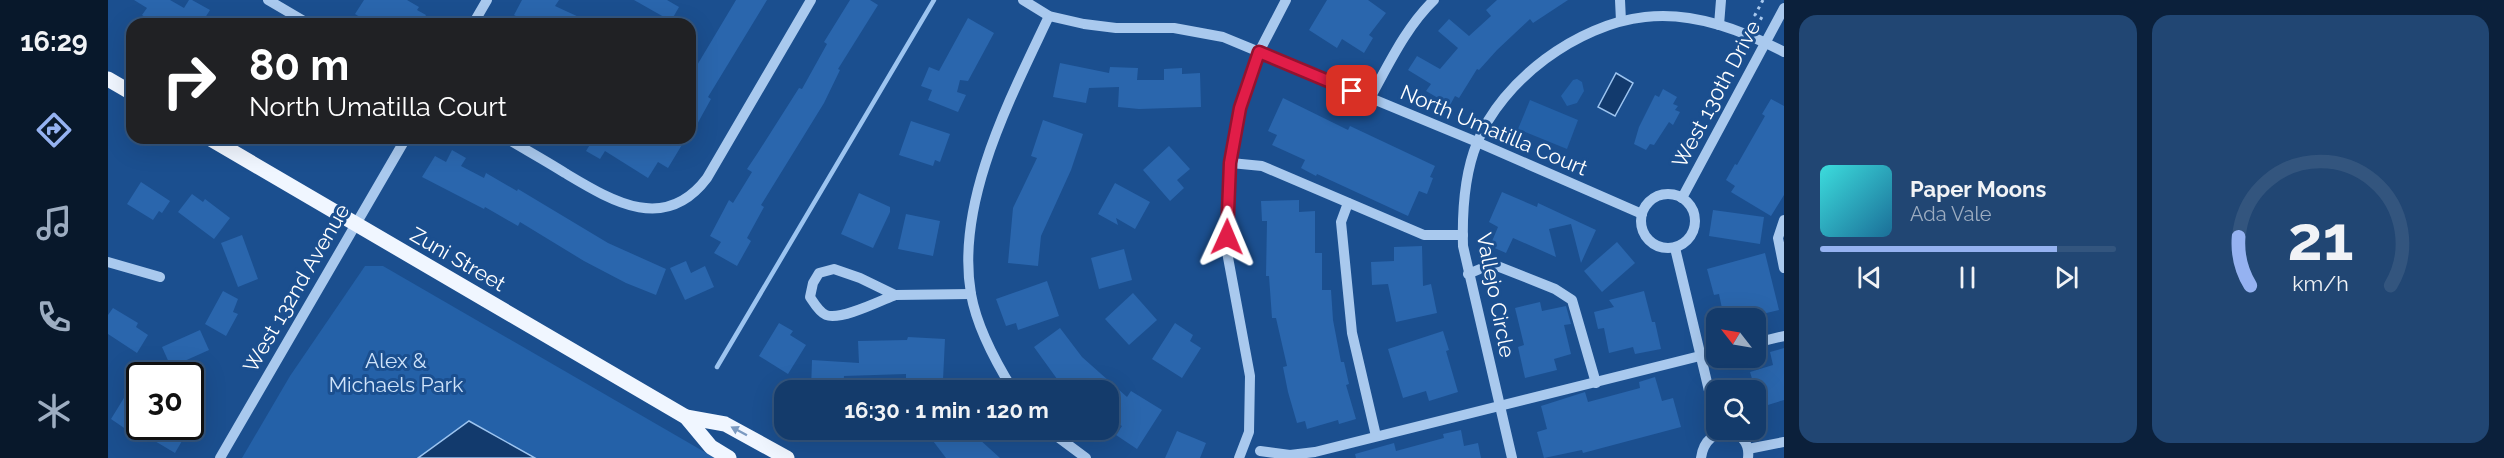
<!DOCTYPE html>
<html lang="en">
<head>
<meta charset="utf-8">
<style>
  body { margin:0; font-family:Raleway,sans-serif; background:#214673; color:#f1f3f6; height:100vh; display:flex; flex-direction:column; font-size:22px; white-space:nowrap }
  * { box-sizing:border-box; margin:0 }
  p { font-size:20px; color:#9dadc1 }
  .icon { flex:none; width:33px; height:33px; fill:none; stroke:currentColor; stroke-width:2; stroke-linecap:round; stroke-linejoin:round }
  .map { position:relative; flex:1; overflow:hidden }
  .drawer { display:flex; flex-direction:column; gap:15px; padding:15px; background:#0b203b; width:720px }
  .drawer>* { flex:none }
  .hud { position:absolute; left:18px; top:18px; width:570px; height:126px; border-radius:18px; box-shadow:0 6px 24px #0002,0 0 0 2px #33557e; background:#202124; color:#fff; overflow:hidden }
  .needle { width:39px; rotate:301deg }
  .fabs { position:absolute; left:1598px; top:308px; display:grid; gap:12px }
  .fabs a { display:grid; place-items:center; width:60px; height:60px; border-radius:12px; background:#143b6b; box-shadow:0 6px 24px #0002,0 0 0 2px #33557e; font-size:30px }
  .speed { position:absolute; left:18px; top:362px; display:flex; gap:12px; font-size:30px; font-weight:700; text-align:center }
  .speed>* { display:grid; place-content:center; width:78px; height:78px; border-radius:50%; background:#143b6b; box-shadow:0 6px 24px #0002,0 0 0 2px #33557e; line-height:1 }
  .speed .limit { border:3px solid #111; border-radius:9px; background:#fff; color:#111 }
  .pin { position:absolute; display:grid; place-items:center; width:51px; height:51px; color:#fff; margin:-26px; border-radius:12px; box-shadow:0 3px 9px #0006 }
  .me { position:absolute; width:66px; margin:-33px; rotate:1deg; stroke-linejoin:round; filter:drop-shadow(0 0 4px #0008) }
  .turn { display:flex; align-items:center; gap:21px; height:126px; padding:0 24px; font-size:27px }
  .turn .icon { width:78px; height:78px; stroke-width:2.5 }
  .turn b { display:block; font-size:42px; line-height:51px }
  .drawer .widget { flex:1; display:flex; flex-direction:column; justify-content:center; gap:9px; min-width:0; padding:0 21px; border-radius:18px; background:#214673 }
  .drawer .dial { align-items:center; gap:0 }
  .dial svg { height:156px; overflow:visible; fill:none; stroke:#33557e; stroke-width:7; stroke-linecap:round; text-anchor:middle }
  .dial text { fill:#f1f3f6; stroke:none }
  .song { display:flex; align-items:center; gap:18px }
  .cover { width:72px; height:72px; border-radius:9px; background:linear-gradient(135deg,hsl(180 70% 55%),hsl(200 70% 35%)) }
  .played { height:6px; border-radius:3px; background:linear-gradient(90deg,#95b2f1 80%,#33557e 80%) }
  .keys { display:flex; justify-content:space-around; direction:ltr }
  .drawer .tiles { flex:1; display:grid; gap:15px; grid-template-columns:repeat(2,1fr) }
  .trip { position:absolute; left:666px; top:380px; width:345px; height:60px; border-radius:18px; background:#143b6b; box-shadow:0 6px 24px #0002,0 0 0 2px #33557e; font-weight:700; line-height:60px; text-align:center }
  main { display:flex; flex:1; min-height:0 }
  .dock { display:flex; flex-direction:column; width:108px; justify-content:space-around; align-items:center; background:#08182b; color:#9dadc1 }
  .dock .icon { width:42px; height:42px }
  .dock .on { color:#95b2f1 }
  .dock b { font-size:27px; color:#f1f3f6 }
  .map>svg:first-child { display:block }
  .green { fill:#2461a8 }
  .water { fill:#123a6d; stroke:#9cc4f0; stroke-width:1.5 }
  .lines { fill:none; stroke-linecap:round; stroke-linejoin:round }
  .stream { stroke:#9cc4f0; stroke-width:4.5 }
  .building { fill:#2a66ad }
  .path { stroke:#a9c9ee; stroke-width:3; stroke-dasharray:3 4.5; stroke-linecap:butt }
  .minor { stroke:#a9c9ee; stroke-width:10 }
  .major { stroke:#f0f6ff; stroke-width:15 }
  .oneway { fill:#7b9ac1 }
  .route-casing { stroke:#92132f; stroke-width:15 }
  .route { stroke:#e11d48; stroke-width:10 }
  .labels { text-anchor:middle; dominant-baseline:central; stroke-width:6; stroke-linejoin:round; paint-order:stroke }
  .street-label { font-size:21px; fill:#fff; stroke:#1b4f8f }
  .park-label { font-size:21px; fill:#cfe3fa; stroke:#1b4f8f }
</style>
</head>
<body>
<main>
<nav class="dock">
<b>16:29</b>
<svg class="icon on" aria-label="directions" viewBox="0 0 24 24"><path d="M12 3l9 9-9 9-9-9zM9 14v-3h6M13 9l2 2-2 2"/></svg>
<svg class="icon" aria-label="music" viewBox="0 0 24 24"><path d="M9 18V5l10-2v13"/><circle cx="6" cy="18" r="3"/><circle cx="16" cy="16" r="3"/></svg>
<svg class="icon" aria-label="phone" viewBox="0 0 24 24"><path d="M5 4h4l2 5-3 2q2 4 5 5l2-3 5 2v4C11 20 4 13 5 4z"/></svg>
<svg class="icon" aria-label="climate" viewBox="0 0 24 24"><path d="M12 3v18M4 7l16 10M4 17L20 7"/></svg>
</nav>
<div class="map">
<svg width="1676" height="458" viewBox="0 0 1676 458">
  <rect width="100%" height="100%" fill="#1b4f8f"/>
  <g class="green">
    <path d="M1469,79L1474,82L1476,91L1469,103L1459,106L1453,96L1465,80Z"/>
    <path d="M1422,100L1470,120L1459,149L1410,129Z"/>
    <path d="M257,266H275L607,458H134L182,376Z"/>
  </g>
  <g class="water">
    <path d="M1508,73L1525,83L1507,116L1490,107Z"/>
    <path d="M361,421L427,458H310Z"/>
  </g>
  <g class="lines">
    <path class="stream" d="M609,367L826,0"/>
  </g>
  <g class="building">
    <path d="M26,0H62L76,8L81,0H84L102,10L93,24H48L34,15L39,8Z"/>
    <path d="M256,0H299L311,7L309,10L318,15L313,24H263L247,14Z"/>
    <path d="M414,0H451L447,6L486,24H422L406,15Z"/>
    <path d="M526,0H559L571,7L563,21Z"/>
    <path d="M628,0H659L600,97L603,99L582,137V77Z"/>
    <path d="M742,0H762L770,5L730,69L732,70L716,103L653,205L656,207L639,238L643,241L629,266L606,253L613,242L602,236L621,200L625,203L644,172L639,169L649,154L691,88L694,89L719,44L716,42Z"/>
    <path d="M1219,0H1260L1278,13L1261,35L1265,38L1256,53L1234,39L1229,48L1201,30Z"/>
    <path d="M1389,0H1460L1425,23L1422,19L1389,50L1371,70L1369,69L1351,98L1347,96L1342,105L1318,91L1323,84L1300,70L1309,56L1332,69L1350,48L1330,31L1341,19L1361,36L1383,16L1378,10Z"/>
    <path d="M860,18L886,33L860,81L852,80L849,92L858,95L850,112L820,100L824,90L813,86L821,67L831,71Z"/>
    <path d="M952,63L1001,73L1002,67L1030,68L1029,80H1056V69L1074,68V74L1092,73L1093,107L1031,109L1010,107L1011,87L981,88L978,103L945,97Z"/>
    <path d="M1555,89L1569,97L1565,104L1570,106L1567,110L1572,112L1565,125L1561,122L1546,145L1542,144L1538,150L1526,144L1531,127L1547,95L1551,97Z"/>
    <path d="M1175,98L1240,130L1242,126L1327,166L1322,177L1325,178L1319,194L1311,191L1300,216L1209,174L1208,176L1193,168L1197,160L1164,145L1169,135L1160,131Z"/>
    <path d="M1663,99L1676,106V195L1663,216L1623,192L1627,186L1618,180L1627,164L1629,165L1657,116L1654,114Z"/>
    <path d="M935,120L975,134L963,170L933,236L930,266L900,263L905,208L929,158L923,156Z"/>
    <path d="M803,121L842,134L832,162L827,160L825,166L791,155Z"/>
    <path d="M475,138H578L560,168L550,162L540,178L497,151L492,159L478,151L483,143Z"/>
    <path d="M1061,146L1082,169L1069,180L1076,188L1062,201L1035,170Z"/>
    <path d="M344,150L358,158L353,166L376,178L378,173L409,191L410,189L500,243L558,269L548,295L518,283L476,261L412,222L410,226L377,207L376,209L314,177L327,156L338,162Z"/>
    <path d="M33,182L62,201L54,213L51,211L45,220L19,204Z"/>
    <path d="M1007,183L1042,202L1027,229L1008,218L1010,225L990,214Z"/>
    <path d="M1394,192L1429,207L1430,203L1488,230L1473,263L1463,224L1441,229L1448,257L1405,238L1398,253L1382,246L1390,227L1381,222Z"/>
    <path d="M751,193L782,207V212L765,248L733,234Z"/>
    <path d="M84,194L95,202L97,199L122,218L106,239L70,212Z"/>
    <path d="M1191,200V212L1207,211V253H1214V290H1223L1225,320L1233,362H1236L1241,384L1238,385L1248,419L1231,424L1230,420L1199,429L1197,421L1189,423L1180,392L1175,367L1179,366L1168,318H1164L1161,276H1158L1159,221H1154L1153,201Z"/>
    <path d="M1605,210L1656,217L1652,244L1601,236Z"/>
    <path d="M798,214L832,221L825,256L790,249Z"/>
    <path d="M134,235L150,279L130,287L113,243Z"/>
    <path d="M1509,242L1527,263L1494,292L1476,271Z"/>
    <path d="M1314,246L1315,286L1323,284L1329,313L1288,322L1280,284L1264,285L1263,262L1286,261V247Z"/>
    <path d="M1016,249L1024,280L991,289L983,258Z"/>
    <path d="M1657,253L1671,310L1646,316V318H1616L1611,294L1606,295L1599,269Z"/>
    <path d="M578,261L583,273L597,266L606,287L577,300L562,268Z"/>
    <path d="M939,281L951,316L910,330L908,323L898,326L888,299Z"/>
    <path d="M115,291L130,299L125,312L130,314L118,336L97,324Z"/>
    <path d="M1536,291L1544,322H1547L1553,349L1527,354L1525,347L1501,353L1496,328L1490,329L1486,312L1506,307L1501,300Z"/>
    <path d="M1025,293L1049,320L1021,345L997,319Z"/>
    <path d="M1432,302L1434,311L1458,306L1463,324L1456,325L1463,354L1446,359L1449,370L1417,378L1410,347L1416,345L1407,308Z"/>
    <path d="M5,308L30,323L28,327L40,335L29,353L0,334V315Z"/>
    <path d="M671,323L685,331L682,335L698,345L680,374L651,356Z"/>
    <path d="M1067,323L1085,335L1082,341L1093,348L1074,378L1044,359Z"/>
    <path d="M952,328L974,357L1019,397L1023,391L1054,410L1029,449L1008,435L1014,426L1000,417V390H957L926,347Z"/>
    <path d="M92,330L101,350L63,367L54,347Z"/>
    <path d="M1335,331L1341,350L1338,351L1350,392L1321,401L1318,391L1295,398L1280,349Z"/>
    <path d="M800,337L837,339L835,380L798,378V374L736,376L735,390H703L704,360L751,363L750,341L799,340Z"/>
    <path d="M1676,348V400L1647,409V389L1642,372L1665,365L1662,352Z"/>
    <path d="M1547,377L1554,401L1565,398L1573,427L1475,453L1474,450L1436,458L1429,432L1439,429L1433,406L1477,392L1480,402L1532,388L1531,382Z"/>
    <path d="M19,393L32,401V426H65L78,434L67,453L25,428L22,432L3,419Z"/>
    <path d="M816,429H860L892,458H838Z"/>
    <path d="M1353,430L1356,446L1370,443L1373,458H1248L1247,454L1286,443L1288,451L1336,438L1335,434Z"/>
    <path d="M1069,431L1098,443L1092,458H1057Z"/>
  </g>
  <g class="lines">
    <path class="path" d="M1655,0L1647,15L1656,20"/>
    <g class="minor">
      <path d="M160,0L201,24"/>
      <path d="M915,0L941,16L976,24L1008,28H1066L1115,37L1369,142L1534,214"/>
      <path d="M1512,0L1513,21"/>
      <path d="M365,24L379,0"/>
      <path d="M1611,25L1613,0"/>
      <path d="M1262,98C1281,64 1298,27 1326,0"/>
      <path d="M398,138C418,150 438,161 457,173C504,201 557,234 599,178L703,0"/>
      <path d="M1123,163L1154,166L1316,235H1355"/>
      <circle cx="1560" cy="221" r="27"/>
      <path d="M1574,198L1676,8"/>
      <path d="M1240,203L1233,222L1244,333L1268,436"/>
      <path d="M1676,220L1670,238L1676,268"/>
      <path d="M1567,248L1608,420"/>
      <path d="M0,262L52,277"/>
      <path d="M1360,274L1384,264L1447,289L1464,300L1488,383"/>
      <path d="M787,295C772,301 732,321 718,315C711,312 706,303 702,297L705,283L711,273L726,269L752,278L787,295L863,294"/>
      <path d="M1647,343L1676,336"/>
      <path d="M905,390C887,361 869,328 863,294C847,202 903,97 941,16"/>
      <path d="M939,429L978,458"/>
      <path d="M1640,449L1676,442"/>
      <path d="M1152,451L1182,455L1207,452L1608,352"/>
      <path d="M112,458L298,138"/>
      <path d="M1131,458L1141,432L1142,376L1119,252L1123,163L1132,108L1151,52L1178,0"/>
      <path d="M1404,458L1355,246C1354,211 1356,175 1369,143C1394,80 1470,24 1537,17C1585,11 1634,30 1676,52"/>
      <path d="M1593,458C1598,421 1644,426 1640,458"/>
    </g>
    <g class="major">
      <path d="M0,79L24,93"/>
      <path d="M101,138L578,417L603,447L621,458"/>
      <path d="M578,417L617,424L679,458"/>
    </g>
  </g>
  <defs><path id="oneway-solid" d="M-6-.8H1V-3.2L6.5 0L1 3.2V.8H-6Z" transform="scale(1.5)"/></defs>
  <use class="oneway" href="#oneway-solid" transform="translate(631 431) rotate(-152)"/>
  <g class="lines">
    <defs>
      <path id="route" d="M1119,237L1122,163L1132,108L1151,52L1244,91"/>
    </defs>
    <use href="#route" class="route-casing"/>
    <use href="#route" class="route"/>
  </g>
  <g class="labels">
    <g class="street-label">
      <text transform="translate(1608 94) rotate(-62)">West 130th Drive</text>
      <text transform="translate(1386 130) rotate(23)">North Umatilla Court</text>
      <text transform="translate(350 259) rotate(30)">Zuni Street</text>
      <text transform="translate(188 288) rotate(-60)">West 132nd Avenue</text>
      <text transform="translate(1388 295) rotate(79)">Vallejo Circle</text>
    </g>
    <g class="park-label">
      <text x="288" y="360">Alex &amp;<tspan x="288" dy="24">Michaels Park</tspan></text>
    </g>
  </g>
</svg>
<div class="fabs">
<a><svg class="needle" viewBox="-14 -14 28 28"><path d="M0-13l5 13h-10z" fill="#e53935"/><path d="M0 13l5-13h-10z" fill="#9dadc1"/></svg></a>
<a><svg class="icon" aria-label="search" viewBox="0 0 24 24"><circle cx="10" cy="10" r="6"/><path d="M15 15l6 6"/></svg></a>
</div>
<div class="speed"><div class="limit">30</div></div>
<div class="pin" style="left:1244px;top:91px;background:#d93025"><svg class="icon" aria-label="arrive" viewBox="0 0 24 24"><path d="M6 21V4h12l-3 4 3 4H6"/></svg></div>
<svg class="me" style="left:1119px;top:237px" viewBox="-20 -20 40 40"><path d="M0-17L14 15 0 8-14 15z" fill="#e11d48" stroke="#fff" stroke-width="4"/></svg>
<div class="trip">16:30 · 1 min · 120 m</div>
<div class="hud">
<div class="turn"><svg class="icon" aria-label="right" viewBox="0 0 24 24"><path d="M7 20v-9h11M14 6l5 5-5 5"/></svg><div><b>80 m</b>North Umatilla Court</div></div>
</div>
</div>
<section class="drawer">
<div class="tiles">
<div class="widget">
<div class="song"><i class="cover"></i><div><b>Paper Moons</b><p>Ada Vale</p></div></div>
<div class="played"></div>
<div class="keys"><svg class="icon" aria-label="previous" viewBox="0 0 24 24"><path d="M18 5L8 12l10 7zM5 5v14"/></svg><svg class="icon" aria-label="pause" viewBox="0 0 24 24"><path d="M8 5v14M16 5v14"/></svg><svg class="icon" aria-label="next" viewBox="0 0 24 24"><path d="M6 5l10 7-10 7zM19 5v14"/></svg></div>
</div>
<div class="widget dial"><svg viewBox="0 0 100 80">
<path d="M14 69A42 42 0 1 1 86 69"/>
<path d="M14 69A42 42 0 0 1 8 44" stroke="#95b2f1"/>
<text x="50" y="56" font-size="32" font-weight="700">21</text>
<text x="50" y="72" font-size="11">km/h</text>
</svg></div>
</div>
</section>
</main>
</body>
</html>
